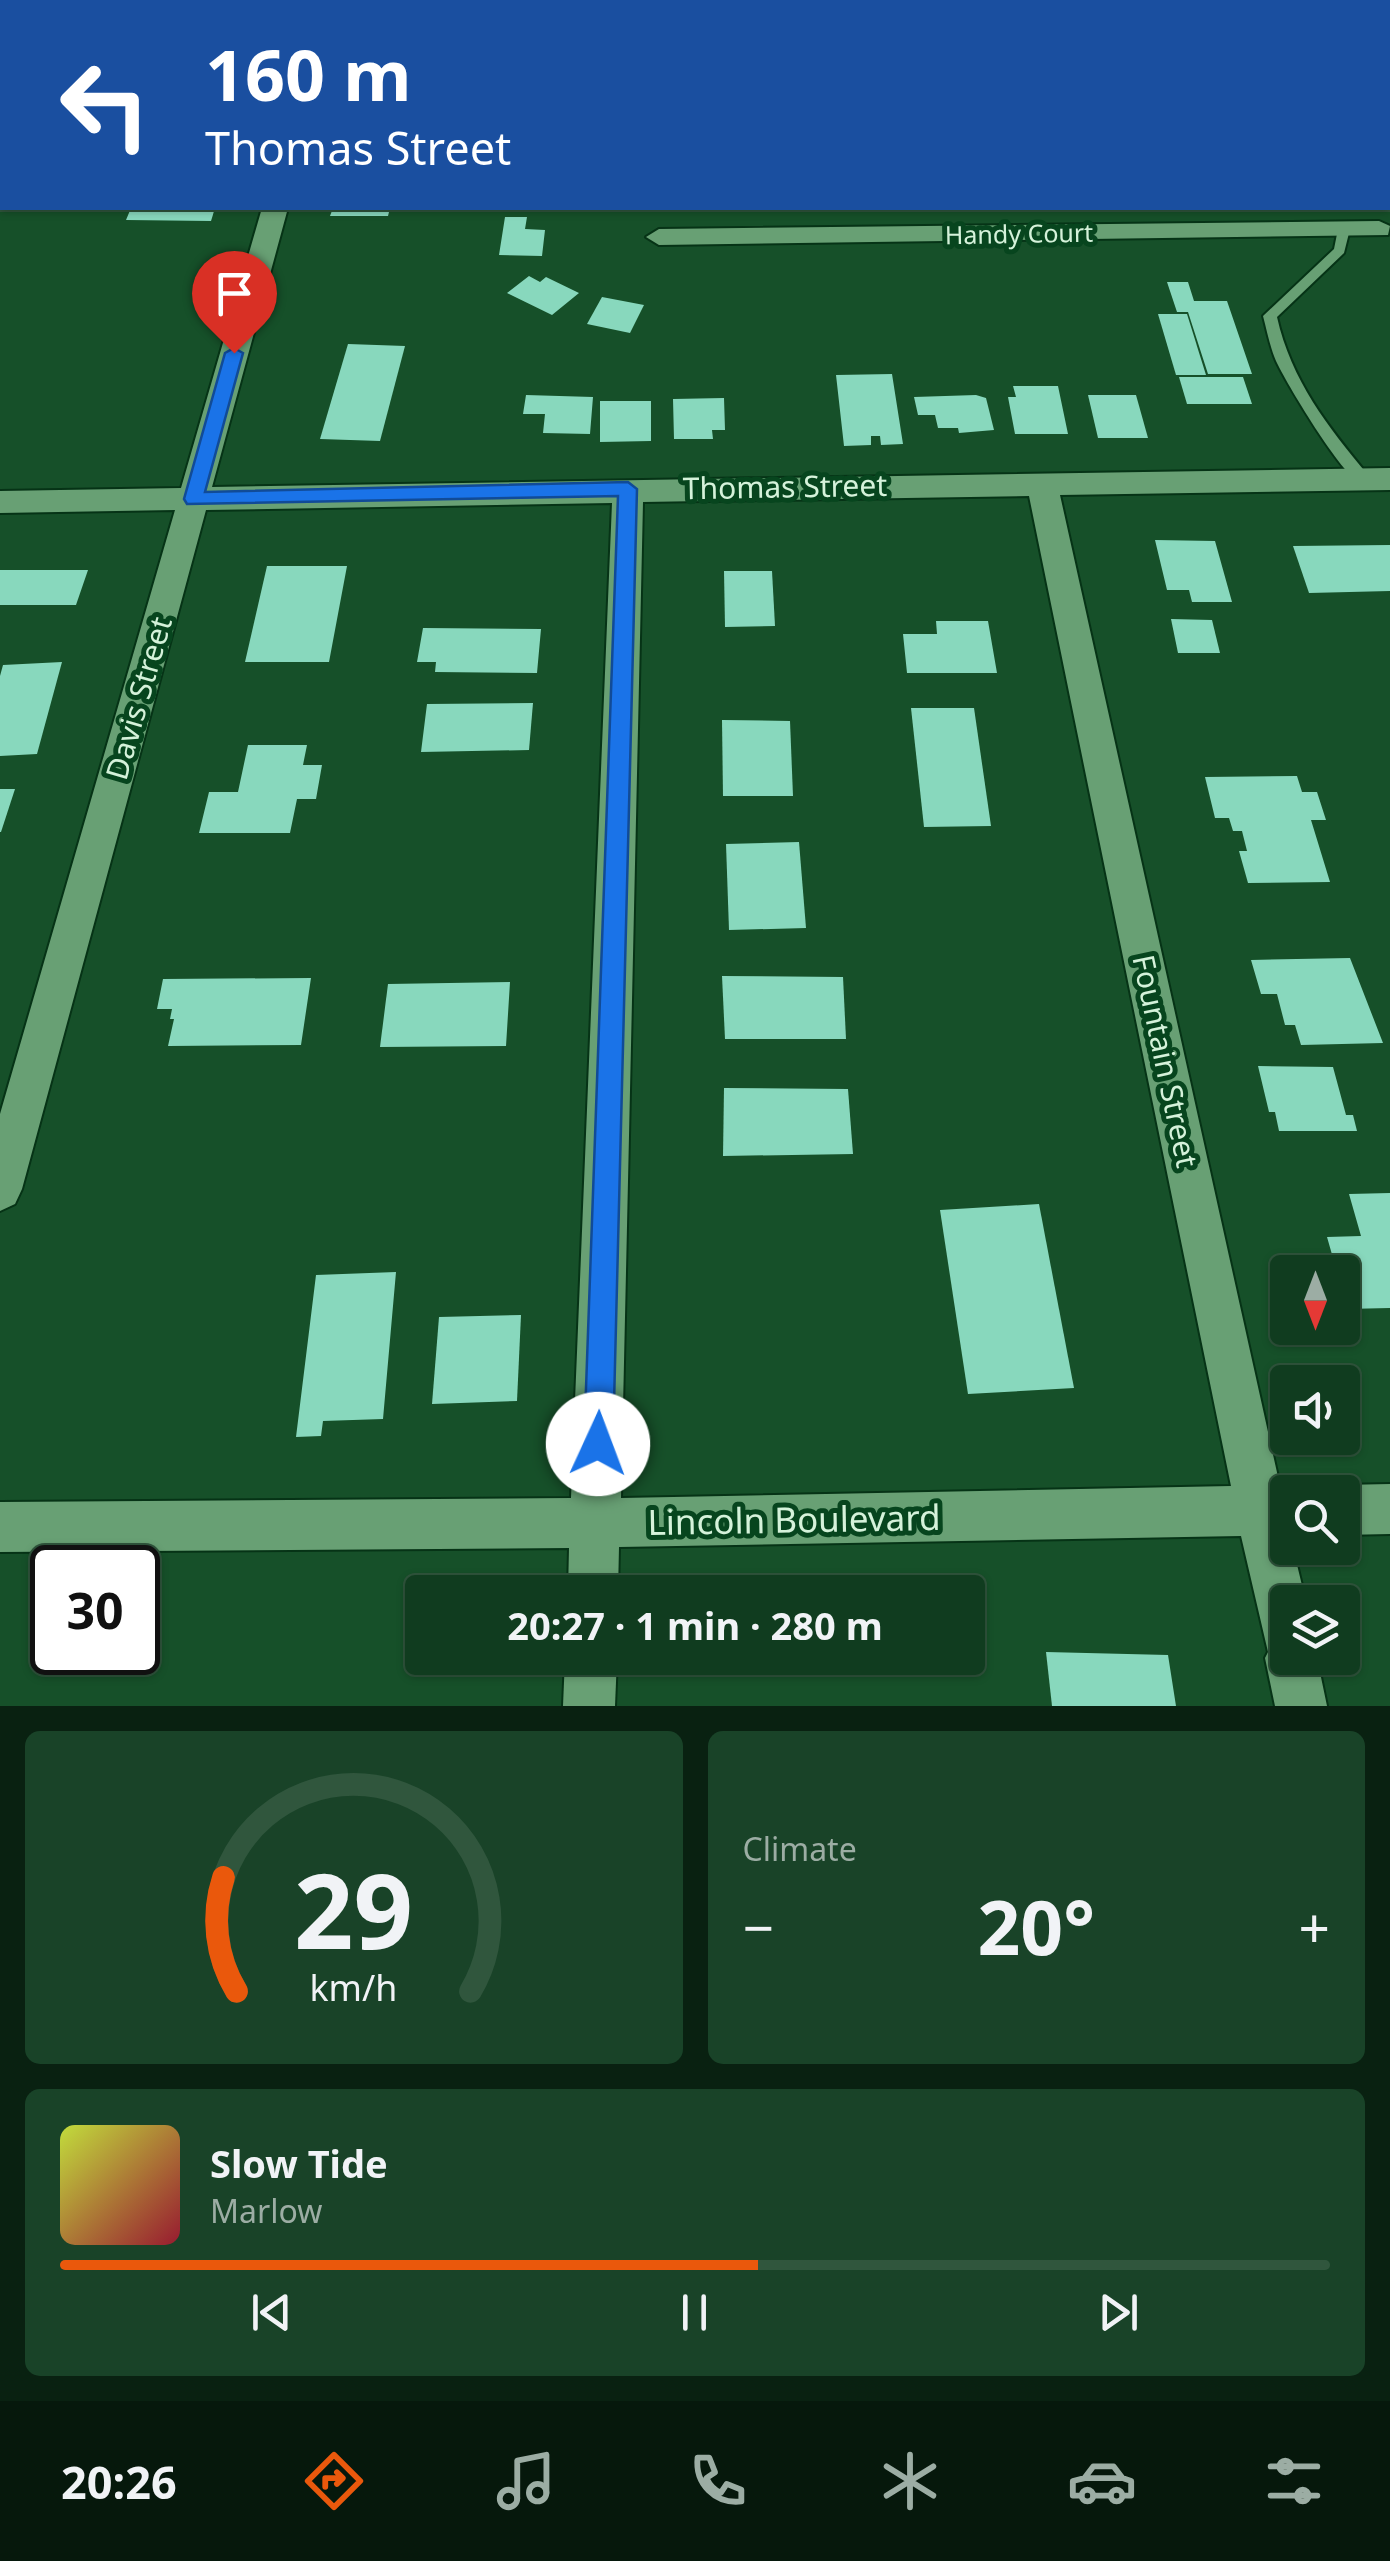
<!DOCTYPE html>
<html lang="en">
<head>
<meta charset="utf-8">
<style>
  body { margin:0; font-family:"Noto Sans",sans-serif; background:#194328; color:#f1f3f6; height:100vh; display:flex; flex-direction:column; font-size:38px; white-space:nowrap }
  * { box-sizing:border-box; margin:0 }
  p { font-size:32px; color:#9cada4 }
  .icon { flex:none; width:55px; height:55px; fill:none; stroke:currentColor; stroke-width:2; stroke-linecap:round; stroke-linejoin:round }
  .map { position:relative; height:1706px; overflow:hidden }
  .details { display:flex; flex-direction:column; gap:25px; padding:25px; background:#092111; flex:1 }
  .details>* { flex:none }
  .guide { position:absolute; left:0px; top:0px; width:1390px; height:210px; box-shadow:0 2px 8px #0004,0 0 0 2px #30563d; background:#1a4fa0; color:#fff; overflow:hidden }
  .needle { width:65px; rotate:180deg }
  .controls { position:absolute; left:1270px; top:1255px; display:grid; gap:20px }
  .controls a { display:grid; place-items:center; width:90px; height:90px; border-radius:10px; background:#103c1f; box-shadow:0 2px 8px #0004,0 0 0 2px #30563d; font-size:50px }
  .speed { position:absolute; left:30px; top:1545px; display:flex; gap:20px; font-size:50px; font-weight:700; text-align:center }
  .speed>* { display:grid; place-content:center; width:130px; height:130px; border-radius:50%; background:#103c1f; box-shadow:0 2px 8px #0004,0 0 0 2px #30563d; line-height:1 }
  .speed .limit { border:5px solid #111; border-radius:15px; background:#fff; color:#111 }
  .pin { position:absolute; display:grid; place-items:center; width:85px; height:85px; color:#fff; margin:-102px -42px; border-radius:50% 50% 50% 0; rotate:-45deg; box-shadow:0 0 10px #0007 }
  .pin .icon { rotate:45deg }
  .me { position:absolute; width:110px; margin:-55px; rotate:2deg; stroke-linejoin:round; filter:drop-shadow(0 0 8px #0008) }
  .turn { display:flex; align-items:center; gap:35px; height:210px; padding:0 40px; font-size:45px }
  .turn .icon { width:130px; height:130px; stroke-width:2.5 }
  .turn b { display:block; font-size:70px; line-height:85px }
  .big { font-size:75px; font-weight:700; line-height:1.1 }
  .details .widget { flex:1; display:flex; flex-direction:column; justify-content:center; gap:15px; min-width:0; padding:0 35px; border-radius:15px; background:#194328 }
  .details .dial { align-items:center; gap:0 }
  .dial svg { height:260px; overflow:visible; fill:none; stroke:#30563d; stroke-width:7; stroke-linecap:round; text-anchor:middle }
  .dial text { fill:#f1f3f6; stroke:none }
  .song { display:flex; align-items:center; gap:30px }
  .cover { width:120px; height:120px; border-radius:15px; background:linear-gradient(135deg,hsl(70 70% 55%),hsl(350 70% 35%)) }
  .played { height:10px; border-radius:5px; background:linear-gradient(90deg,#ea580c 55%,#30563d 55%) }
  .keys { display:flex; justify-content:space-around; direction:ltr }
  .heat { display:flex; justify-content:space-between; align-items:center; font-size:55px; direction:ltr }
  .details .tiles { flex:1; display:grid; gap:25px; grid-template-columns:1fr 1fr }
  .widget:last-child { grid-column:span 2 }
  .trip { position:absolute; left:405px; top:1575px; width:580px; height:100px; border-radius:10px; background:#103c1f; box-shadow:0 2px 8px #0004,0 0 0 2px #30563d; font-weight:700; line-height:100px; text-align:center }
  .tab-bar { display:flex; height:160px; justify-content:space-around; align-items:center; background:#06180c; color:#9cada4 }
  .tab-bar .icon { width:70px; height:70px }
  .tab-bar .active { color:#ea580c }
  .tab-bar b { font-size:45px; color:#f1f3f6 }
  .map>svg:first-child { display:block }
  .building { fill:#88d8bd }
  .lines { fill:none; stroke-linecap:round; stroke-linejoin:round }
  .lane-casing { stroke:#063316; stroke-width:4 }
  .street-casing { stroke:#063316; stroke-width:4 }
  .lane { fill:#68a074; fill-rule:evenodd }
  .street { fill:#68a074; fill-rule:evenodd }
  .route { fill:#1a73e8; stroke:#114b97; stroke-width:2.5 }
  .labels { text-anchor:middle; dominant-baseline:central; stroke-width:10; stroke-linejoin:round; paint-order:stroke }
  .far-street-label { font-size:25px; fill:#d5f2da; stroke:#07451e }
  .street-label { font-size:30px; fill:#d5f2da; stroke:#07451e }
  .near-street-label { font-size:35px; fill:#d5f2da; stroke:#07451e }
</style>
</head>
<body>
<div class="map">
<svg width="1390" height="1706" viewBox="0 0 1390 1706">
  <rect width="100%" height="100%" fill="#165029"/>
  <g class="building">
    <path d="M131,208H215L211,221L126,220Z"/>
    <path d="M333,208H390L388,216H330Z"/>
    <path d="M505,217H527L525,229L545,230L542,256L499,255Z"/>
    <path d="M529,276L540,282L546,277L579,293L552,315L507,293Z"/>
    <path d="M1167,282H1188L1194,301H1227L1252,374H1208L1188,312H1177Z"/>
    <path d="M602,297L644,305L630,333L587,324Z"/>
    <path d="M1158,314H1187L1206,375H1176Z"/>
    <path d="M348,344L405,346L380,441L320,439Z"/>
    <path d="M892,374L903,444L881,445L880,436H871V445L844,446L836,375Z"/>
    <path d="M1179,377H1243L1252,404H1187Z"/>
    <path d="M1013,386H1058L1068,434H1015L1008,397H1016Z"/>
    <path d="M526,395L593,397L590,434L543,433L545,414H523Z"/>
    <path d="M976,395L986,398L994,430L959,433L958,428H938L935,415H918L914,397Z"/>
    <path d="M1088,395H1136L1148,438H1098Z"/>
    <path d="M724,398L725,430H712L713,439H674L673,399Z"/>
    <path d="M600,401H651V441L600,442Z"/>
    <path d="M1155,540L1215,541L1232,602H1192L1189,590H1167Z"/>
    <path d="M1390,545V591L1309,593L1293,546Z"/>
    <path d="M267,566H347L329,662H245Z"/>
    <path d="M0,570H88L76,605H0Z"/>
    <path d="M724,571H772L775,626L725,627Z"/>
    <path d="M1171,619L1212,620L1220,653H1178Z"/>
    <path d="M936,621H988L997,673H907L903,634H937Z"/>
    <path d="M423,628L541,629L537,673L435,672L436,662H417Z"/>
    <path d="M62,662L37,754L0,756V676L3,665Z"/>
    <path d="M533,703L529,750L421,752L427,704Z"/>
    <path d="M911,708H974L991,826L924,827Z"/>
    <path d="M722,720L790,721L793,796H723Z"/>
    <path d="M248,745H307L303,765H322L316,799H297L290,833H199L209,792H238Z"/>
    <path d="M1297,776L1302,792H1317L1326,820H1311L1330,882L1248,883L1239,851H1247L1242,831H1233L1229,818H1215L1205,777Z"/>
    <path d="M0,789H15L1,832H0Z"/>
    <path d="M799,842L806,928L729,930L726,844Z"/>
    <path d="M1350,958L1383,1043L1301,1045L1295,1025H1285L1277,994H1261L1251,960Z"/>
    <path d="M722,976L843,977L846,1039H725Z"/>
    <path d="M311,978L301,1045L168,1046L174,1019H170L172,1009H157L163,979Z"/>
    <path d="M510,982L506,1046L380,1047L388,984Z"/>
    <path d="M1258,1066L1333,1067L1346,1115H1353L1357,1131H1279L1275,1112H1269Z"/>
    <path d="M724,1088L848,1089L853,1154L723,1156Z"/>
    <path d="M1390,1193V1308L1346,1309L1342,1272H1337L1327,1237L1361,1236L1349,1194Z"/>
    <path d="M1039,1204L1074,1388L968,1394L940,1210Z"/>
    <path d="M396,1272L383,1419L323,1421L321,1436L296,1437L316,1275Z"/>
    <path d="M521,1315L517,1401L432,1404L439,1317Z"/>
    <path d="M1046,1652L1168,1655L1176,1706H1052Z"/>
  </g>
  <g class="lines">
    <defs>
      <g id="lane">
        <path d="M1384,0H1390V6L1383,2Z"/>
        <rect x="1388" y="124" width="2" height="6"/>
        <path d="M1344,225L1350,229L1344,253L1277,317C1291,380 1328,427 1368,475V483C1366,483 1363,484 1361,483C1343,478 1285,381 1276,361C1270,347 1267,331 1263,316L1334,249L1338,229Z"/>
      </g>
      <g id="street">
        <path d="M1259,0H1281L1282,2H1260Z"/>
        <path d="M2,23V40L0,41V24Z"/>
        <path d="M262,208H288L212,487L1390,468V490L1060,495L1280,1486L1305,1492H1288V1548H1293L1306,1602H1288V1658H1317L1327,1706H1275L1265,1658L1268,1652L1241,1536L619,1547L618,1592H568L569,1548L0,1552V1502L571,1498L612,503L206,510L22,1189L15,1204L0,1211V1114L175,510L0,513V491L181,488ZM1029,496L1231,1486L621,1498L643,502Z"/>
        <path d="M1379,221L1390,226L1388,235L659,245L646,237L659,229Z"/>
        <path d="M1390,1484V1534L1342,1535V1492H1325L1342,1485Z"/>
        <path d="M565,1658H617L615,1706H563Z"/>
      </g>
    </defs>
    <use href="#lane" class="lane-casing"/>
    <use href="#street" class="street-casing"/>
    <use href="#lane" class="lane"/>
    <use href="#street" class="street"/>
  </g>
  <path class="route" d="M234,348L243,353L205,492L628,482L637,489L613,1444L609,1455L598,1459L588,1455L584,1444L618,496L187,504L184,499L225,353Z"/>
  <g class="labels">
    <g class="far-street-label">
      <text transform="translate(1019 233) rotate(-1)">Handy Court</text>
    </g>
    <g class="street-label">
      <text transform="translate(785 486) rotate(-1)">Thomas Street</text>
      <text transform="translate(138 698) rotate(-74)">Davis Street</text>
      <text transform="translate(1166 1061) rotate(78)">Fountain Street</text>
    </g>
    <g class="near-street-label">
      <text transform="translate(794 1519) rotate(-1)">Lincoln Boulevard</text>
    </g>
  </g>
</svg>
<div class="controls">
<a><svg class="needle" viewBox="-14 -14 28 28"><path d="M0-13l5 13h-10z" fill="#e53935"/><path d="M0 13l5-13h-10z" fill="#9cada4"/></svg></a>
<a><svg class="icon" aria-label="sound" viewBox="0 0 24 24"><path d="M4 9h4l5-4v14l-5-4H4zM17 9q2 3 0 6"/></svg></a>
<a><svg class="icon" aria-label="search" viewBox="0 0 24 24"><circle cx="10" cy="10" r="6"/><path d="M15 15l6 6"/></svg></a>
<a><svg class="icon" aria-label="layers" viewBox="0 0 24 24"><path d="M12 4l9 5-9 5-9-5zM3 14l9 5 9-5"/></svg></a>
</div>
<div class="speed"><div class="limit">30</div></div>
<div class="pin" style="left:234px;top:353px;background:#d93025"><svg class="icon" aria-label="arrive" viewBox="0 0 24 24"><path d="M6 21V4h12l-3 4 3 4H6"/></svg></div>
<svg class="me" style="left:598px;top:1444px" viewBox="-20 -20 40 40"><circle r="19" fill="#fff"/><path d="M0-13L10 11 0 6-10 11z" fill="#1a73e8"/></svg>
<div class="trip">20:27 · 1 min · 280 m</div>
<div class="guide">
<div class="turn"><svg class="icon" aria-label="left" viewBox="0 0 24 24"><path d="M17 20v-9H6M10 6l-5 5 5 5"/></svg><div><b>160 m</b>Thomas Street</div></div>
</div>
</div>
<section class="details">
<div class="tiles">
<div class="widget dial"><svg viewBox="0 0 100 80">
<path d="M14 69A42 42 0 1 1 86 69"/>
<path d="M14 69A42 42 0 0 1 10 34" stroke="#ea580c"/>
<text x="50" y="56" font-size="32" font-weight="700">29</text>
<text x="50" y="72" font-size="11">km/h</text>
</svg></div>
<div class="widget"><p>Climate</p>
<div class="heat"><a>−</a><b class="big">20°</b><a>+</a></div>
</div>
<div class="widget">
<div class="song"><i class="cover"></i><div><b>Slow Tide</b><p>Marlow</p></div></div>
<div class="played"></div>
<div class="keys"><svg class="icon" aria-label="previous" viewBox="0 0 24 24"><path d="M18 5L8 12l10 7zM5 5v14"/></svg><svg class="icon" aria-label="pause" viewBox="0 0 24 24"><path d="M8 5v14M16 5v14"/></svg><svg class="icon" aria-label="next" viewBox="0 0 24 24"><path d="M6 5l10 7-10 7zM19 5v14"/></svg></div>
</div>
</div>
</section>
<nav class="tab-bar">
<b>20:26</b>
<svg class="icon active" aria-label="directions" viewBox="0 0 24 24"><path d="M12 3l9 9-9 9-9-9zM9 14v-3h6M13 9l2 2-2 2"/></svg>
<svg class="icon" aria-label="music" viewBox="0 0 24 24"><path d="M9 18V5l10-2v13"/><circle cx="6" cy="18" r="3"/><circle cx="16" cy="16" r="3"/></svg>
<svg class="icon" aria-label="phone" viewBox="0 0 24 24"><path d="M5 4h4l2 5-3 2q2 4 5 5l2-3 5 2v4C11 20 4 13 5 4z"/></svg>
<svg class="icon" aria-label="climate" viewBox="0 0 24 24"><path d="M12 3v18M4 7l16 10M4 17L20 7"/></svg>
<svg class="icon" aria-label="car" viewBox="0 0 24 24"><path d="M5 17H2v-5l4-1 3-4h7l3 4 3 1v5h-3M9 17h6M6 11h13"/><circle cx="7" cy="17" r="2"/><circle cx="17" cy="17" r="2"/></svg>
<svg class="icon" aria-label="filters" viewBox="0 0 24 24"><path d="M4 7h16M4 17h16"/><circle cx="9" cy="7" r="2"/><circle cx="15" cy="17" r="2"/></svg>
</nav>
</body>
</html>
